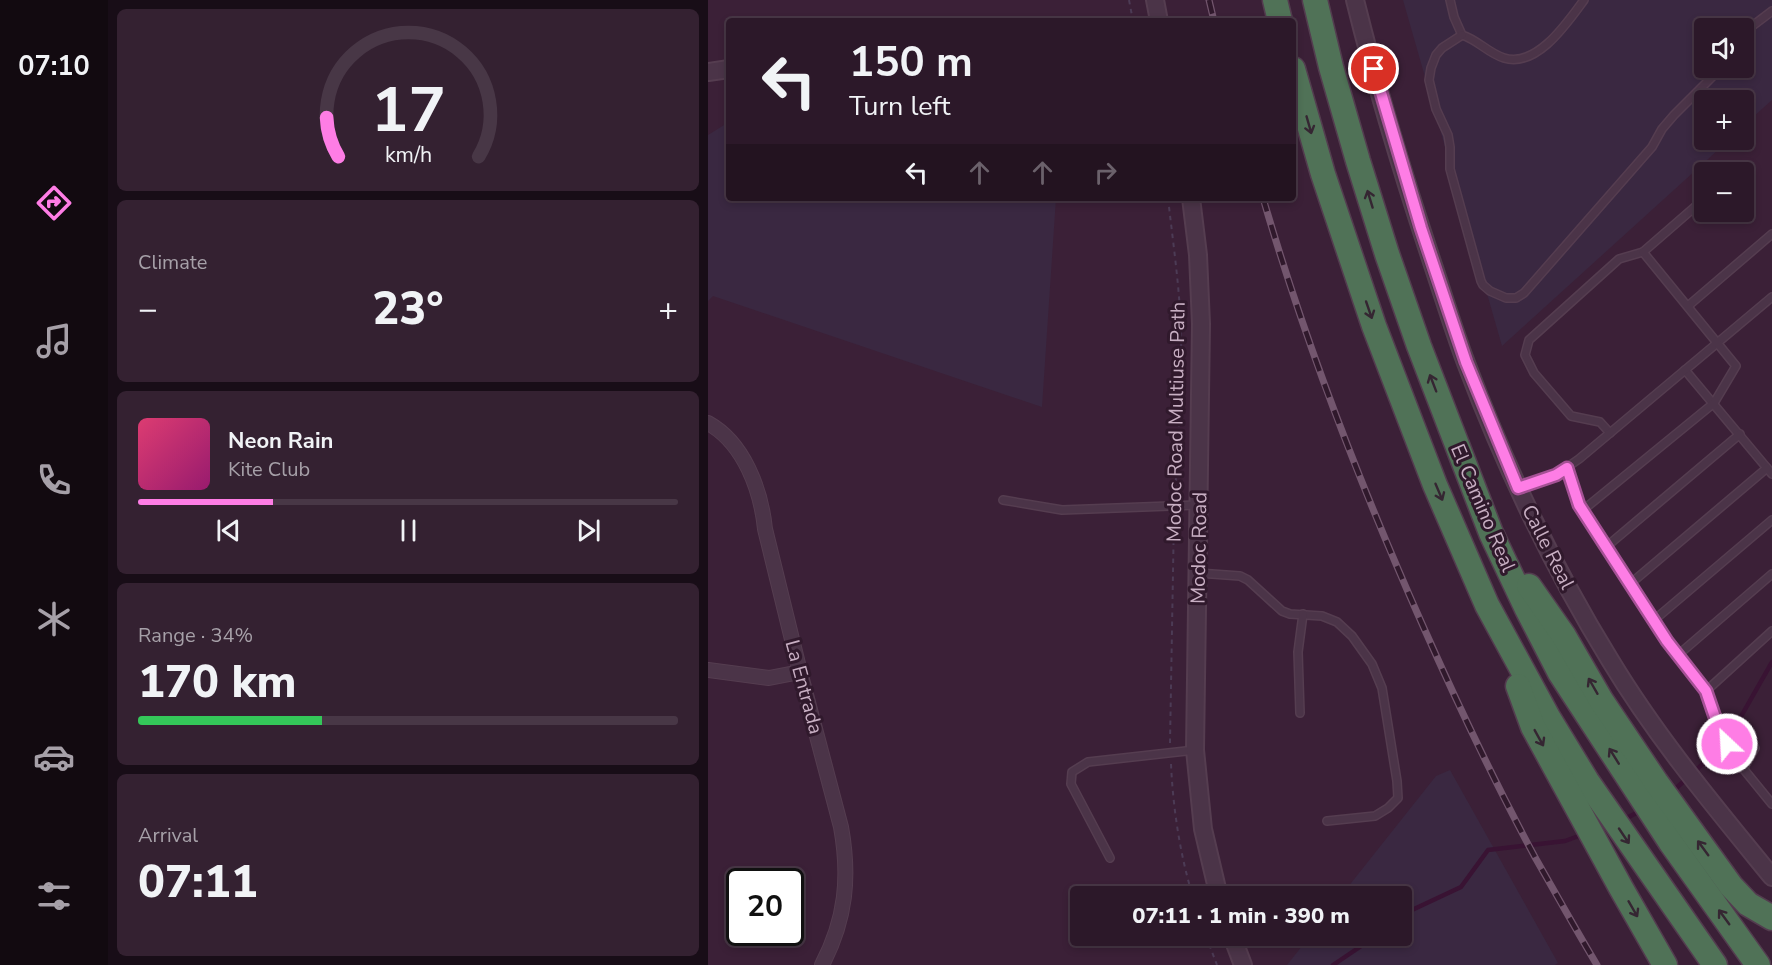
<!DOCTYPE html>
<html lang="en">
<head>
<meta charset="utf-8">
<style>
  body { margin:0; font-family:"Nunito Sans",sans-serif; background:#342131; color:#f1f3f6; height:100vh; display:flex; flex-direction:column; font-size:22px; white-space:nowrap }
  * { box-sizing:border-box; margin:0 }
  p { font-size:20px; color:#a6a0a8 }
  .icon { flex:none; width:33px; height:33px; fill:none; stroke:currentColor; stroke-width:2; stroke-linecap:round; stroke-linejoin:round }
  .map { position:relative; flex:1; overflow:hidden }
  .details { display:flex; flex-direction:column; gap:9px; padding:9px; background:#180d17; width:600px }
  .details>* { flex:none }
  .guide { position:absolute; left:18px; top:18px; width:570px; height:183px; border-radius:6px; box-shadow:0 3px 9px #0003,0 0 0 2px #483746; background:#2c1829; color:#f1f3f6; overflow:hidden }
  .tools { position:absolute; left:986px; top:18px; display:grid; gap:12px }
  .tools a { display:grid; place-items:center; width:60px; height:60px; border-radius:6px; background:#2c1829; box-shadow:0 3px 9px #0003,0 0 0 2px #483746; font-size:30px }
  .speed { position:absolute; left:18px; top:868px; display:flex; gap:12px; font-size:30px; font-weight:700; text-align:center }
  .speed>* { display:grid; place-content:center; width:78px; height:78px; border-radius:50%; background:#2c1829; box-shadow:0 3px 9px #0003,0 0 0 2px #483746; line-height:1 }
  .speed .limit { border:3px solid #111; border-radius:9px; background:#fff; color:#111 }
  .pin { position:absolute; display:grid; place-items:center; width:51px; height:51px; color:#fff; margin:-26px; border:3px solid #fff; border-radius:50%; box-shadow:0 2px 6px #0007 }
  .me { position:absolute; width:66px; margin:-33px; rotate:335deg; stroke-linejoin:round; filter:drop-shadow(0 0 4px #0008) }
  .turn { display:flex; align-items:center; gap:21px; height:126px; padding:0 24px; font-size:27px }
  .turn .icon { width:78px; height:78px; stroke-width:2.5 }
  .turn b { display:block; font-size:42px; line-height:51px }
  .lanes { display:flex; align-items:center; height:57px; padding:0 24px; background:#0003; justify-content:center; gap:30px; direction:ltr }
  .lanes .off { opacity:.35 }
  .big { font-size:45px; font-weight:800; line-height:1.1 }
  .details .widget { flex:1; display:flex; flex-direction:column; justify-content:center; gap:9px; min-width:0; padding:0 21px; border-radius:9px; background:#342131 }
  .details .dial { align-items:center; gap:0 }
  .dial svg { height:156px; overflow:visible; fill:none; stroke:#483746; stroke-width:7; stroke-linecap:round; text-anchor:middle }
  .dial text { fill:#f1f3f6; stroke:none }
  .song { display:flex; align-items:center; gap:18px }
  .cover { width:72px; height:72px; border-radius:9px; background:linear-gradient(135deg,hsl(340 70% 55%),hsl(320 70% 35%)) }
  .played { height:6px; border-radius:3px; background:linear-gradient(90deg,#fe7de5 25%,#483746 25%) }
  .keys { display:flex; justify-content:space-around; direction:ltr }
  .heat { display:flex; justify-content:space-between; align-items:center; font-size:33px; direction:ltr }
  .charge { height:9px; border-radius:4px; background:linear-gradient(90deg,#34c759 34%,#483746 0) }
  .trip { position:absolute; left:362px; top:886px; width:342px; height:60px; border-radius:6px; background:#2c1829; box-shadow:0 3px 9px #0003,0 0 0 2px #483746; font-weight:800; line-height:60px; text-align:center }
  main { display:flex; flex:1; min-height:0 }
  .menu { display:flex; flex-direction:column; width:108px; justify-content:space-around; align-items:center; background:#120a10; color:#a6a0a8 }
  .menu .icon { width:42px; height:42px }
  .menu .selected { color:#fe7de5 }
  .menu b { font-size:27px; color:#f1f3f6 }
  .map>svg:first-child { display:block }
  .green { fill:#3a2841; fill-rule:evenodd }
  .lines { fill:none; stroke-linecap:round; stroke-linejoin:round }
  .stream { stroke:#391333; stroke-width:4.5 }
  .service-casing { stroke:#553d50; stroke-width:10 }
  .minor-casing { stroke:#553d50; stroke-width:16 }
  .tertiary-casing { stroke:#553d50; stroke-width:20 }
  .motorway-casing { stroke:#533c4f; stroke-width:27 }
  .path { stroke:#4c3b55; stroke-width:2; stroke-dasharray:4.5 4.5; stroke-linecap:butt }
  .service { stroke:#4b3448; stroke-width:7 }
  .minor { stroke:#4b3448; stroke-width:14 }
  .tertiary { stroke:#4b3448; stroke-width:16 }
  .motorway { stroke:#507257; stroke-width:24 }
  .rail-casing { stroke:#73566e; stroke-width:7 }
  .rail { stroke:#30192c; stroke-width:4.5; stroke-dasharray:14; stroke-linecap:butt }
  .oneway { stroke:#352632 }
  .route-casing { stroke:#a55195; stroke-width:15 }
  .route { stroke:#fe7de5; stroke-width:10 }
  .labels { text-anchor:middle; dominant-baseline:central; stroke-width:6; stroke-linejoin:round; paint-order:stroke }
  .street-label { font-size:20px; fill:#c8afc3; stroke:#30192c }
</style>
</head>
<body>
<main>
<nav class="menu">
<b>07:10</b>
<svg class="icon selected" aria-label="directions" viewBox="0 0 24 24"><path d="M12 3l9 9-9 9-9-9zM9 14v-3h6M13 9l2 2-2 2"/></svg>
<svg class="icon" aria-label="music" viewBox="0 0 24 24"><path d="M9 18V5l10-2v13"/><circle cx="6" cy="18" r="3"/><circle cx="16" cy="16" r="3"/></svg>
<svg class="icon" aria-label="phone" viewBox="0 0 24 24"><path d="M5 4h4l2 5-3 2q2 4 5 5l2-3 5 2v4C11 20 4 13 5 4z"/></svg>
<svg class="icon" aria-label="climate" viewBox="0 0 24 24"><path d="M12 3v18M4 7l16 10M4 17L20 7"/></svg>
<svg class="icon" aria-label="car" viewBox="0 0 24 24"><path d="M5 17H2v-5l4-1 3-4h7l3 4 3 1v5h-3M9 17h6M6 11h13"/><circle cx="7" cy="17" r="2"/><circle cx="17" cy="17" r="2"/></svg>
<svg class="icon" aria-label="filters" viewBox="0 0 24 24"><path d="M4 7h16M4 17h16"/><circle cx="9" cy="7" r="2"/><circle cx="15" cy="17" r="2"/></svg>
</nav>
<section class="details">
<div class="widget dial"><svg viewBox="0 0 100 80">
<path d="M14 69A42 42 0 1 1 86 69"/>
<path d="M14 69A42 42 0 0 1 8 49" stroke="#fe7de5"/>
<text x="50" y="56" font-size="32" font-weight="700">17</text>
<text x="50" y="72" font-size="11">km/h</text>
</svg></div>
<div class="widget"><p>Climate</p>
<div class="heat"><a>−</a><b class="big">23°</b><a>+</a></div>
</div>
<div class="widget">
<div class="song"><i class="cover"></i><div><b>Neon Rain</b><p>Kite Club</p></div></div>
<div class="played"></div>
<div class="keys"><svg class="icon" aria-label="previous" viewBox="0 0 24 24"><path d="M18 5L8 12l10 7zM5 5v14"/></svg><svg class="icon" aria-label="pause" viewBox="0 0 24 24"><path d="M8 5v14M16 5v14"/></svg><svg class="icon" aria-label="next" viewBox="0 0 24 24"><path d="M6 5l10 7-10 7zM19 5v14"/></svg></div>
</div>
<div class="widget"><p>Range · 34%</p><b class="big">170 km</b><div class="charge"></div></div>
<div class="widget"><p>Arrival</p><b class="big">07:11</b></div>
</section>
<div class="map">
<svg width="1064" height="965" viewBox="0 0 1064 965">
  <rect width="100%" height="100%" fill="#3b2037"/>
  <g class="green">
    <path d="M695,0H1064V100L1035,126V100H996V140H1021L794,346ZM996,28H1035V68H996Z"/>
    <path d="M21,122V198H348L334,407L5,296L0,301V135Z"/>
    <path d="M742,770L850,963L847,965H579L602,936H693V897H632L728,776Z"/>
  </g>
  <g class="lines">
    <g class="stream">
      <path d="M964,792L999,760L1031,720L1064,662"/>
      <path d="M915,820L934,810"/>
      <path d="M693,918L704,910L753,887L780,850L857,841L876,834"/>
      <path d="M625,965L668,936"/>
    </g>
    <defs>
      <g id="service">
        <path d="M742,0L746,17L754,35C770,40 780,53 796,58C829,68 859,23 876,0"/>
        <path d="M1035,33L1064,11"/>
        <path d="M754,35L734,48L728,55L723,68L721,80L728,109L740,135L742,147V169L773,281L775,285L782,291L798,298H808L816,293L944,147L954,129L966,115L1007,74L1011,68"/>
        <path d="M1026,172L1033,167"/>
        <path d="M980,306L1064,234"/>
        <path d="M977,370L1064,474"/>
        <path d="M902,433L892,422L863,416L826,373L817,355L821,340L911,259L935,252"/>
        <path d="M859,468L871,505L959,641L998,691L1010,726L1029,761L1064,804"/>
        <path d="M810,488L848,475L871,459L1064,297"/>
        <path d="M295,500L354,510L489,505"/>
        <path d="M875,510L1006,403L1028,366L935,252L996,199"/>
        <path d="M898,547L1032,434"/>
        <path d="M490,573L532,576L540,580L574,611L582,614L614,616L629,622L644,636L664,664L674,688L689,781L690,798L680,808L667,816L619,821"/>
        <path d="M922,584L1059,468"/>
        <path d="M945,621L1064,520"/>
        <path d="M970,655L1064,574"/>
        <path d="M998,691L1064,631"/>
        <path d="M592,713L590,652L595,614"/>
        <path d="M1035,769L1047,748"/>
        <path d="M402,858L363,784L364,772L380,762L487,750"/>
      </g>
      <g id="minor">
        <path d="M0,423C36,443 53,490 57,529L92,672L133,827C142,877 138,919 114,965"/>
        <path d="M0,670L61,678L92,672"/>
      </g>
      <g id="tertiary">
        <path d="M447,0L451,21"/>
        <path d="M647,0C669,89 696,178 725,265C736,298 746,331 758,363C797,466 844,566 902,660C949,738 1007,807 1064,877"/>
        <path d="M0,72L21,69"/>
        <path d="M483,198L490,255L493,324L487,750L495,829L511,897"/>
        <path d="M524,936L535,965"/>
      </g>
      <g id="motorway">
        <path d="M567,0L572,21"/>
        <path d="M607,0L623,67L650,161L679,254L711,346L783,533L819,609L852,673L963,843L1050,965"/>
        <path d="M585,69L615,174L666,326L727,485L779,605L840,717L879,781L1007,965"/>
        <path d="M821,586L856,636L893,700L948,782L1023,886L1040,904L1064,918"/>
        <path d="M810,686L825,727L913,888L957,965"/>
      </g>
    </defs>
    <use href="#service" class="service-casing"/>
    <use href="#minor" class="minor-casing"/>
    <use href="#tertiary" class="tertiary-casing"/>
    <use href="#motorway" class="motorway-casing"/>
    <g class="path">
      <path d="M421,0L425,21"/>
      <path d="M460,198C465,243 472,289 473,334C474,388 470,441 467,494"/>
      <path d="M462,743L466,515"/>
      <path d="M463,764C465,808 472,855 485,897"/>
      <path d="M498,936L509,965"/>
    </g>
    <use href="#service" class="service"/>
    <use href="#minor" class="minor"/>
    <use href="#tertiary" class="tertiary"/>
    <use href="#motorway" class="motorway"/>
    <defs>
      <g id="rail">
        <path d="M501,0L506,21"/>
        <path d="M555,198C598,345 653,487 715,626C750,705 787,783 828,859C848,894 868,930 889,965"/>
      </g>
    </defs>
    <use href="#rail" class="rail-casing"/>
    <use href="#rail" class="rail"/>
  </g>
  <defs><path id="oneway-shaft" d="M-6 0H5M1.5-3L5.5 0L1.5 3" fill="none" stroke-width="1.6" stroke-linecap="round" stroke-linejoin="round" transform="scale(1.5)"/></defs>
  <g class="oneway">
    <use href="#oneway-shaft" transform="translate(601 125) rotate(74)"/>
    <use href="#oneway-shaft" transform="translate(662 199) rotate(-107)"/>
    <use href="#oneway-shaft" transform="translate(661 310) rotate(71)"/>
    <use href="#oneway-shaft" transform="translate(725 383) rotate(-111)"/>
    <use href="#oneway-shaft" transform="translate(731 492) rotate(67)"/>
    <use href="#oneway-shaft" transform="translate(885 686) rotate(-120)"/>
    <use href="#oneway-shaft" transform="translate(831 738) rotate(61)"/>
    <use href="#oneway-shaft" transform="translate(906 756) rotate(-122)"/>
    <use href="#oneway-shaft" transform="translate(916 836) rotate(56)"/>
    <use href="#oneway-shaft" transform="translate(995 848) rotate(-126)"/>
    <use href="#oneway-shaft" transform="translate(925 909) rotate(60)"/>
    <use href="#oneway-shaft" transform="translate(1016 917) rotate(-126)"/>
  </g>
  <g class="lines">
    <defs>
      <path id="route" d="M666,69L713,228L758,362L810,488L848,475L859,468L871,505L959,641L998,691L1010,726L1019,744"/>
    </defs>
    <use href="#route" class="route-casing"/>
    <use href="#route" class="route"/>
  </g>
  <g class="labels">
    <g class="street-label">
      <text transform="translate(468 422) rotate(-89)">Modoc Road Multiuse Path</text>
      <text transform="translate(775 508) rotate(67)">El Camino Real</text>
      <text transform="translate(840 547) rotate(63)">Calle Real</text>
      <text transform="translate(491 548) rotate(-89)">Modoc Road</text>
      <text transform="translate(96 687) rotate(75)">La Entrada</text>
    </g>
  </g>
</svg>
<div class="tools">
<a><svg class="icon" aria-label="sound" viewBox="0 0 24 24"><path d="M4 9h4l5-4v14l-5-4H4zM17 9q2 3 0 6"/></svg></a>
<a>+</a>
<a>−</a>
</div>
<div class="speed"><div class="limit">20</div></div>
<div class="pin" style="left:666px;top:69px;background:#d93025"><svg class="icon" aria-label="arrive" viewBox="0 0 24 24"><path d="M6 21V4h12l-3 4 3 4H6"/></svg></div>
<svg class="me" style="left:1019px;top:744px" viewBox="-20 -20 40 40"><circle r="17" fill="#fe7de5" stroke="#fff" stroke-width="3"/><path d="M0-11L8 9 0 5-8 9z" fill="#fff"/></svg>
<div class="trip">07:11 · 1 min · 390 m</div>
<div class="guide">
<div class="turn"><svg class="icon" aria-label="left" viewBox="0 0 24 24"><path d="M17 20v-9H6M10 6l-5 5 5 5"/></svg><div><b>150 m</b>Turn left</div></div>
<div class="lanes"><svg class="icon" aria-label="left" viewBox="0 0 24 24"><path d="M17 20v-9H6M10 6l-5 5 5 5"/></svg><svg class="icon off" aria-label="ahead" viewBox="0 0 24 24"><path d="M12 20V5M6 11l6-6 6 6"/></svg><svg class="icon off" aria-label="ahead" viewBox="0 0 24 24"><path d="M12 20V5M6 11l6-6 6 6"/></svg><svg class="icon off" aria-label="right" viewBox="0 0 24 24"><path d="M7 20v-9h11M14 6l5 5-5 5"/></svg></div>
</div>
</div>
</main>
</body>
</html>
